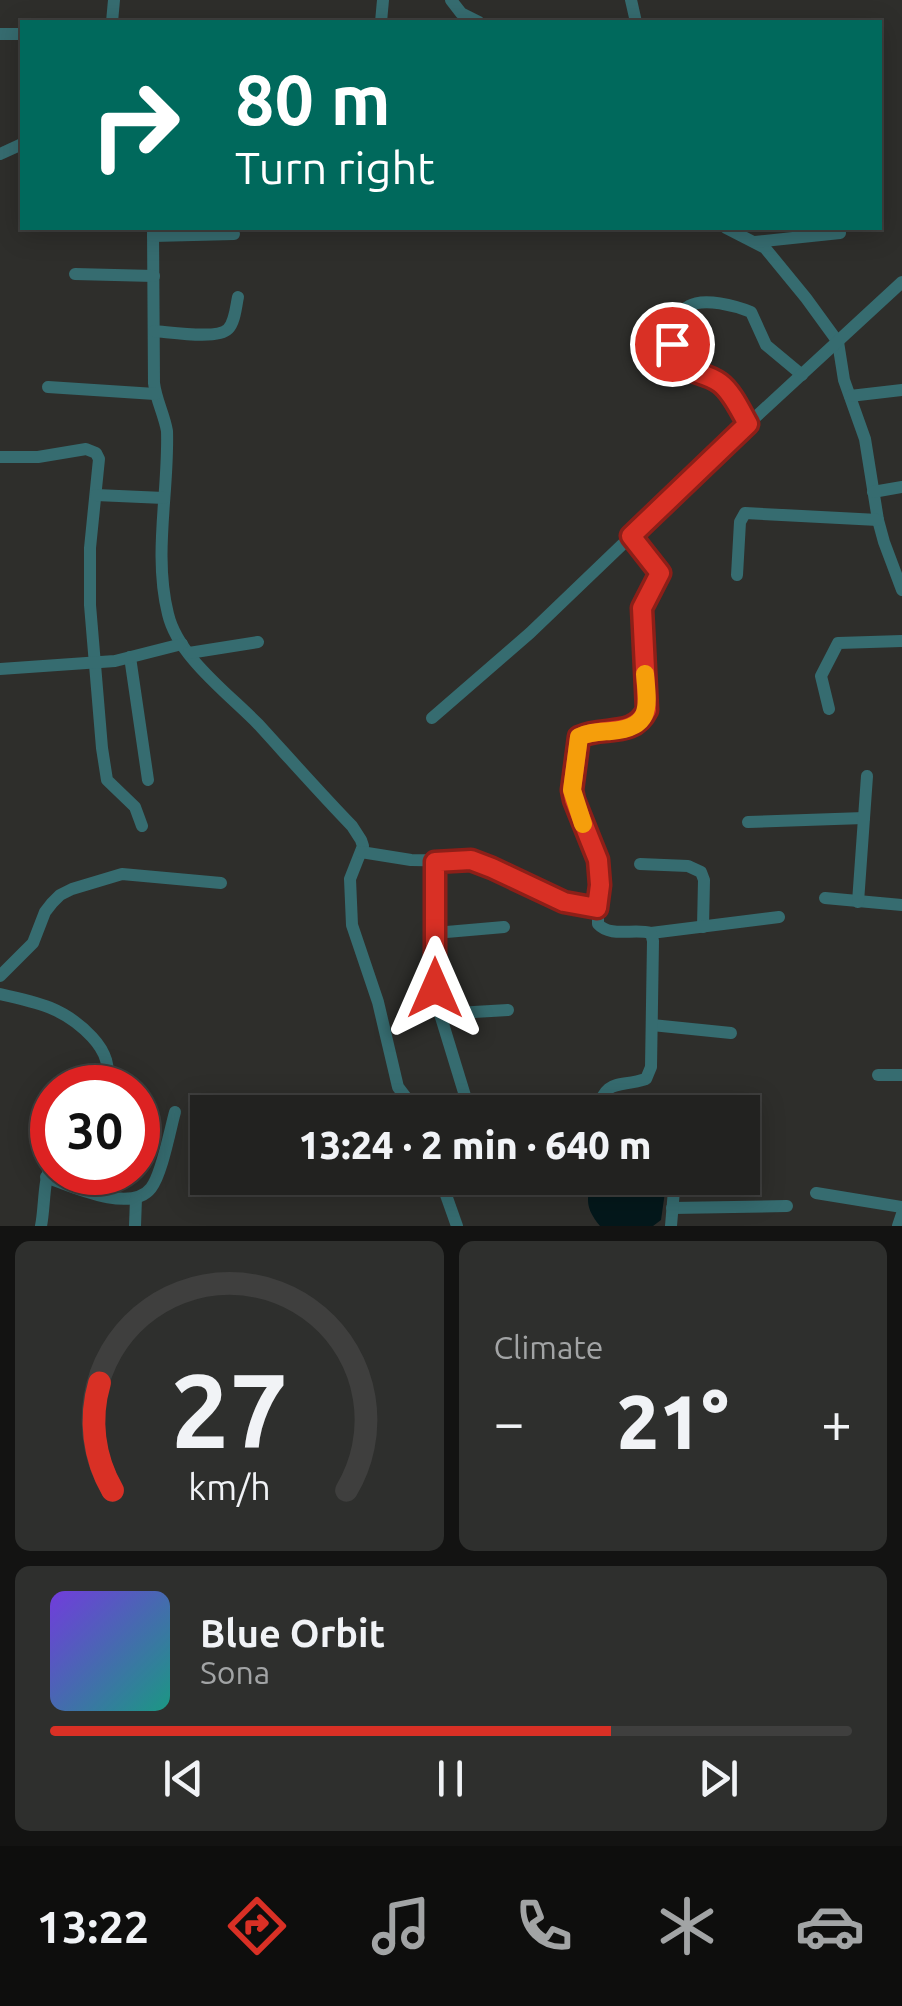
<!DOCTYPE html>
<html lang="en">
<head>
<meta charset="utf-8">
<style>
  body { margin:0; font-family:Ubuntu,sans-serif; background:#2e2f2d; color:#f1f3f6; height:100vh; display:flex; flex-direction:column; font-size:38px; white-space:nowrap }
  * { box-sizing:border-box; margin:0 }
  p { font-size:32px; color:#a2a4a5 }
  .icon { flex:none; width:55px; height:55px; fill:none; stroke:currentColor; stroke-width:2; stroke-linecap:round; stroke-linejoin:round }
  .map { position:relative; height:1226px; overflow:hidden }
  .sheet { display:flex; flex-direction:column; gap:15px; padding:15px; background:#131312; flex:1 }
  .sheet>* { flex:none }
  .hud { position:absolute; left:20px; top:20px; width:862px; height:210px; border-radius:0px; box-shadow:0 5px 25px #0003,0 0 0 2px #3f3f3e; background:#00695c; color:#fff; overflow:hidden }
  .speed { position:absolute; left:30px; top:1065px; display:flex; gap:20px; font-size:50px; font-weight:700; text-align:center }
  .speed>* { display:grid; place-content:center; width:130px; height:130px; border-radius:50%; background:#222220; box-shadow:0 5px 25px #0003,0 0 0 2px #3f3f3e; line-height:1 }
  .speed .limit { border:15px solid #d22; background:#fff; color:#111 }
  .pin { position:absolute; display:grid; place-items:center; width:85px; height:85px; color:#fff; margin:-42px; border:5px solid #fff; border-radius:50%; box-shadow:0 2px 10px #0007 }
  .me { position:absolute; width:110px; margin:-55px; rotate:0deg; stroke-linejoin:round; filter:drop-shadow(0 0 8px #0008) }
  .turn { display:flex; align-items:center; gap:35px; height:210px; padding:0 50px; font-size:45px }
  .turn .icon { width:130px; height:130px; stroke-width:2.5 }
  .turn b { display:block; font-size:70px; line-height:85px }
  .big { font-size:75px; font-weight:800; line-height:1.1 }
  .sheet .tile { flex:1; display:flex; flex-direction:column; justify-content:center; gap:15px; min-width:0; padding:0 35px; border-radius:15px; background:#2e2f2d }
  .sheet .dial { align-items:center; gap:0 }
  .dial svg { height:260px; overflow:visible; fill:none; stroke:#3f3f3e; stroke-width:7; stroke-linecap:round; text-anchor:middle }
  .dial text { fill:#f1f3f6; stroke:none }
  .song { display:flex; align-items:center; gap:30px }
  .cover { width:120px; height:120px; border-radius:15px; background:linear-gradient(135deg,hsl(260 70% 55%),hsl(170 70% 35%)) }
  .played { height:10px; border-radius:5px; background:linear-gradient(90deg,#d93025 70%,#3f3f3e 70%) }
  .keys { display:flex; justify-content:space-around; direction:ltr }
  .heat { display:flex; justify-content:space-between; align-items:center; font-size:55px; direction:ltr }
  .sheet .tiles { flex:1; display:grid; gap:15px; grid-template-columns:1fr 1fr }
  .tile:last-child { grid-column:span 2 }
  .trip { position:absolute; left:190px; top:1095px; width:570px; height:100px; border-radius:0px; background:#222220; box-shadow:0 5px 25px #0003,0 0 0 2px #3f3f3e; font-weight:800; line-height:100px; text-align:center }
  .tabs { display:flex; height:160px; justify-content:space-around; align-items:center; background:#0e0e0d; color:#a2a4a5 }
  .tabs .icon { width:70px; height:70px }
  .tabs .selected { color:#d93025 }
  .tabs b { font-size:45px; color:#f1f3f6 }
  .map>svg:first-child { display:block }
  .water { fill:#04181b }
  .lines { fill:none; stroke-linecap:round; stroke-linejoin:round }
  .minor { stroke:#366c70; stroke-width:12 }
  .route-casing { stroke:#8d1f18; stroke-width:25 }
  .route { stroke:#d93025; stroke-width:18 }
  .slow { stroke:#f59e0b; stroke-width:18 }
</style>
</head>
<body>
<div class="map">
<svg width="902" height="1226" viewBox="0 0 902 1226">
  <rect width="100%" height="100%" fill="#2e2e2b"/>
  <path class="water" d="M590,1178H667L661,1220L653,1226H600C584,1206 588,1201 590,1178Z"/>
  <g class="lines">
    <g class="minor">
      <path d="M451,0L461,13L479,22"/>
      <path d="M631,0L636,22"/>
      <path d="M112,22L114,0"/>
      <path d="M381,22L383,0"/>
      <path d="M0,34H22"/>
      <path d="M0,154L22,144"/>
      <path d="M153,228L154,383C156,400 164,414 167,431C169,491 153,554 168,614C178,657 229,694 259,725C290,759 320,793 352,826L361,840L363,846L350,879L352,925L378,1002L398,1087L417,1112"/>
      <path d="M726,228L765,248L806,298L838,342L844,380L865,439L878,520L884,542L902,590"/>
      <path d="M153,236L234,234"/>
      <path d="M755,242L840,233"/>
      <path d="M75,274L154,276"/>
      <path d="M154,331C170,332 218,340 228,329C235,322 236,306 238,297"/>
      <path d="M48,387L155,394"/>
      <path d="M850,396L902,390"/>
      <path d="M748,424C740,411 733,394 721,384C700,367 664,374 673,333C675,323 680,311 689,306C704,297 736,306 751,312L766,345L802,375"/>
      <path d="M0,457H38L86,449L96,453L99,459L90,548V605L102,748L107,780L135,807L142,826"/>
      <path d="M873,492L902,487"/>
      <path d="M96,495L164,498"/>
      <path d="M737,575L740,522L745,513L878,520"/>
      <path d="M189,653L258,642"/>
      <path d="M130,657L148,780"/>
      <path d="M0,669L115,661L182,644"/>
      <path d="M829,709L821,676L838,643L902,641"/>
      <path d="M432,718L530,633L748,424L902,282"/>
      <path d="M748,822L864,818"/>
      <path d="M361,852L411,860L471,861L492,868L564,902L597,908"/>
      <path d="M435,861V988L440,1014L470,1112"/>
      <path d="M640,864L688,866L701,872L704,880L703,927"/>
      <path d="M825,898L902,905"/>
      <path d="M858,902L867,776"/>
      <path d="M435,933L504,927"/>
      <path d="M651,933L779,917"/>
      <path d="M0,976L33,943L45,912L52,903L60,895L72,889L122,874L221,883"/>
      <path d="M0,994C37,1002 65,1008 92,1037C106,1052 111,1067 106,1088"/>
      <path d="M440,1014L508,1010"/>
      <path d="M652,1025L731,1033"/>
      <path d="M878,1075H902"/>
      <path d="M596,1112C607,1077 617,1088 646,1079L651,1067L653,941L651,933C634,928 611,938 598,924V860L574,800L573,778L579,737C603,725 633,740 647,710L642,608L660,573L631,536"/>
      <path d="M46,1177C71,1186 131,1214 151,1188C162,1174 170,1130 175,1112"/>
      <path d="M440,1178L457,1226"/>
      <path d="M443,1183L491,1178"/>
      <path d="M816,1193L902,1207"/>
      <path d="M672,1208L787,1206"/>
      <path d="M41,1226C45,1206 43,1179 52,1163"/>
      <path d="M135,1226L136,1198"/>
      <path d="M671,1226L675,1178"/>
      <path d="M898,1226L902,1214"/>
    </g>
  </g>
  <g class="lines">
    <defs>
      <path id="route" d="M435,988V862L471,860L492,868L564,902L597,908L600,885L598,860L574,800L572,790L579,737C603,725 633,739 647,710L642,608L660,573L631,536L748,424C740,410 732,392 720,383C700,368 676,377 672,344"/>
    </defs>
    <use href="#route" class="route-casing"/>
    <use href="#route" class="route"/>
    <path class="slow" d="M583,824L572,790L579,737C589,732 599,732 611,731C652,728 648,707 645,674"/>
  </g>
</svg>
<div class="speed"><div class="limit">30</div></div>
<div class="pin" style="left:672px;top:344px;background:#d93025"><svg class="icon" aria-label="arrive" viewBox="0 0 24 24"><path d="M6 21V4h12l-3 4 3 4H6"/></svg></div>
<svg class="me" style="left:435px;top:988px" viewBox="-20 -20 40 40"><path d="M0-17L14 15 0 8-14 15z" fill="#d93025" stroke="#fff" stroke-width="4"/></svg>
<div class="trip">13:24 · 2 min · 640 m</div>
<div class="hud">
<div class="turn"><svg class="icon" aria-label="right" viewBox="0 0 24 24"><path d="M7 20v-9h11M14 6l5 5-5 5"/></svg><div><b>80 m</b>Turn right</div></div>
</div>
</div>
<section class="sheet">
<div class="tiles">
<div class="tile dial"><svg viewBox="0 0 100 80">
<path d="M14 69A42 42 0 1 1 86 69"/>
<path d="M14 69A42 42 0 0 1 10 36" stroke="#d93025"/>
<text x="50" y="56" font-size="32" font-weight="700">27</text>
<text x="50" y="72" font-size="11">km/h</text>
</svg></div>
<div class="tile"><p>Climate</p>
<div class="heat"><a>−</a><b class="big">21°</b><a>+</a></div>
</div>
<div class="tile">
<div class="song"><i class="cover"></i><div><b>Blue Orbit</b><p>Sona</p></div></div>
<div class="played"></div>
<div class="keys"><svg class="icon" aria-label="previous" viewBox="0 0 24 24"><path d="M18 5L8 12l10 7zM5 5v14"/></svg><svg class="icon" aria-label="pause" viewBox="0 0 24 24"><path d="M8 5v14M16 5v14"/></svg><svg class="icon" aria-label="next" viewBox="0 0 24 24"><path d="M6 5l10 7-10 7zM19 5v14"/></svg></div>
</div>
</div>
</section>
<nav class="tabs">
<b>13:22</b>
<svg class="icon selected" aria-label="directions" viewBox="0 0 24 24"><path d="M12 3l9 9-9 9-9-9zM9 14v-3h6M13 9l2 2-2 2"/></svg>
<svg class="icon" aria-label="music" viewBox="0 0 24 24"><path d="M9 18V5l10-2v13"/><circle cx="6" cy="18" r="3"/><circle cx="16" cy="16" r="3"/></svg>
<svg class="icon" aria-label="phone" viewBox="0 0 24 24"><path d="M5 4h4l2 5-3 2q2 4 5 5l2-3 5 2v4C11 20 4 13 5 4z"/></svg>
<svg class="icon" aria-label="climate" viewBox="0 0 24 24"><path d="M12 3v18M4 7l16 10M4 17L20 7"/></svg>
<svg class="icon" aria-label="car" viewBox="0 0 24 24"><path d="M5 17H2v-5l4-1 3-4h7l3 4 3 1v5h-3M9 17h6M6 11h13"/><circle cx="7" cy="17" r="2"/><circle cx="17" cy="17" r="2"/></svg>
</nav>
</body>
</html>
